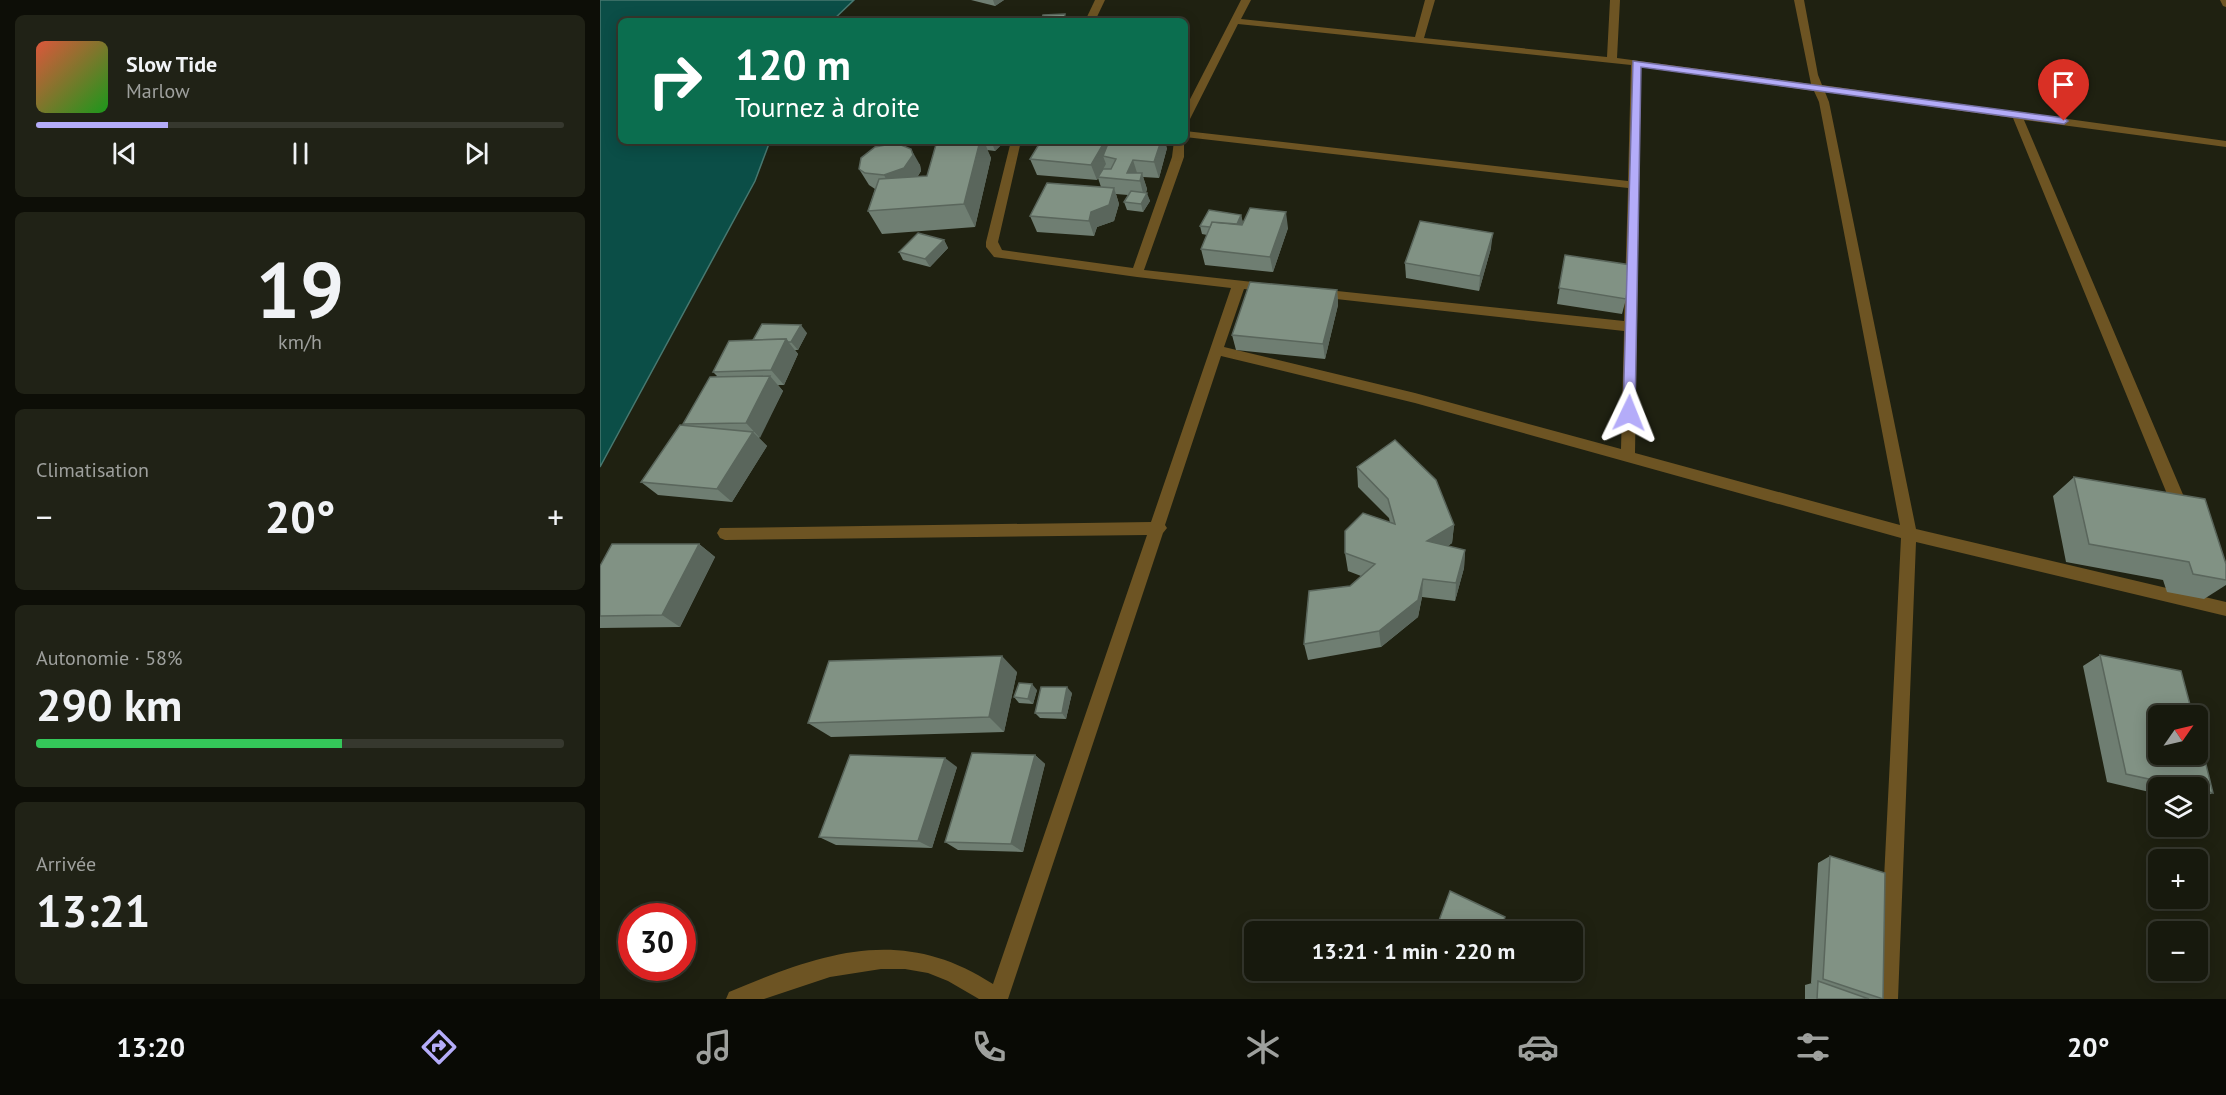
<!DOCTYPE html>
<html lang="fr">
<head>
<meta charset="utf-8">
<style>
  body { margin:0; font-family:"PT Sans",sans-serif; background:#202216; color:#f1f3f6; height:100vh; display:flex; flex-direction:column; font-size:22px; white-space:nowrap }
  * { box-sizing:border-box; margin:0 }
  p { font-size:20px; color:#9ea09d }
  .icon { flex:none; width:33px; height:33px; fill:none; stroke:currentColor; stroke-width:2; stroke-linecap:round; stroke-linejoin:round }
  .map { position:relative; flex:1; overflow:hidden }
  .drawer { display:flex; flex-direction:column; gap:15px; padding:15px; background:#0d0e07; width:600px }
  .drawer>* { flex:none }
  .top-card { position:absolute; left:18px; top:18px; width:570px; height:126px; border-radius:9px; box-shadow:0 3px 15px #0003,0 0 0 2px #36382e; background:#0b6e4f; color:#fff; overflow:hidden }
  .needle { width:39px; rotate:56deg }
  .tools { position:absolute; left:1548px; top:705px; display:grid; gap:12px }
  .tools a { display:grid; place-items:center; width:60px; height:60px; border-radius:9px; background:#17190d; box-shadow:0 3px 15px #0003,0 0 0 2px #36382e; font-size:30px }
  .speed { position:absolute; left:18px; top:903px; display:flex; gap:12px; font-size:30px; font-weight:700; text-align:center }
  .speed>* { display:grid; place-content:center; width:78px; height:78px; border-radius:50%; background:#17190d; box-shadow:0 3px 15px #0003,0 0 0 2px #36382e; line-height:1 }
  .speed .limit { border:9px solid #d22; background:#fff; color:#111 }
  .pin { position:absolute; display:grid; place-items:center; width:51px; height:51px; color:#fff; margin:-62px -26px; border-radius:50% 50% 50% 0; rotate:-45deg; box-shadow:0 0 6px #0007 }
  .pin .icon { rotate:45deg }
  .me { position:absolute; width:66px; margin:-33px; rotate:2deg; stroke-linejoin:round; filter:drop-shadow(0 0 4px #0008) }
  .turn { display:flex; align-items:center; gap:21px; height:126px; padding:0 18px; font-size:27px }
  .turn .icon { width:78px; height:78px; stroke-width:2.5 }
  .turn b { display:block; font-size:42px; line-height:51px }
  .big { font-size:45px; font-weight:800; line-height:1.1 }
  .drawer .widget { flex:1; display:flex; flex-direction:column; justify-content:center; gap:9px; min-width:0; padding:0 21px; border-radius:9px; background:#202216 }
  .drawer .dial { align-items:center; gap:0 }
  .dial b { font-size:78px; line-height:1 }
  .song { display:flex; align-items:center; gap:18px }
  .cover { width:72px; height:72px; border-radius:9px; background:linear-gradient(135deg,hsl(10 70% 55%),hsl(120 70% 35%)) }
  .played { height:6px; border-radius:3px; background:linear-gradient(90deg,#b4acf9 25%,#36382e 25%) }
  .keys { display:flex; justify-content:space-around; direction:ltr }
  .heat { display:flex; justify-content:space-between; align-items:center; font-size:33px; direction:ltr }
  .charge { height:9px; border-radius:4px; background:linear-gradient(90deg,#34c759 58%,#36382e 0) }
  .trip { position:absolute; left:644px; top:921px; width:339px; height:60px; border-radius:9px; background:#17190d; box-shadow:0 3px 15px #0003,0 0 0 2px #36382e; font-weight:800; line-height:60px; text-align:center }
  .dock { display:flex; height:96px; justify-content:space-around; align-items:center; background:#090a05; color:#9ea09d }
  .dock .icon { width:42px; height:42px }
  .dock .current { color:#b4acf9 }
  .dock b { font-size:27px; color:#f1f3f6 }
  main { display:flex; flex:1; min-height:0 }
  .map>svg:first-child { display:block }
  .water { fill:#0b4e47; stroke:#487870; stroke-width:1.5 }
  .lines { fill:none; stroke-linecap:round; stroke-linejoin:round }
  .minor { fill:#6d5423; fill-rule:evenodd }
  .wall { fill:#6f7e72 }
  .shaded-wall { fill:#5a665c }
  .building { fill:#819284; stroke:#5a665c; stroke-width:1.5 }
  .route { fill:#b4acf9; stroke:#7570a2; stroke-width:1.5 }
</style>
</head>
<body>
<main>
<section class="drawer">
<div class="widget">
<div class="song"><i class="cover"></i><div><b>Slow Tide</b><p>Marlow</p></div></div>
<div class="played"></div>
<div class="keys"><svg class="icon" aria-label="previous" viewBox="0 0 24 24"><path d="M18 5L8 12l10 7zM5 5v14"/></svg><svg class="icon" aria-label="pause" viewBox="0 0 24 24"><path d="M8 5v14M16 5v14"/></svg><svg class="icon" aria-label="next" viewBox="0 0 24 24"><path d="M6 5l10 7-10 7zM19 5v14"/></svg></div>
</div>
<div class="widget dial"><b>19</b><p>km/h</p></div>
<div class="widget"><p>Climatisation</p>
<div class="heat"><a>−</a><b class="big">20°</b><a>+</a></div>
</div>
<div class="widget"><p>Autonomie · 58%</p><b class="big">290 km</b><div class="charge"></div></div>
<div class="widget"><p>Arrivée</p><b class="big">13:21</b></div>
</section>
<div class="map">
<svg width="1626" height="999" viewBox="0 0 1626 999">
  <rect width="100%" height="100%" fill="#1f2111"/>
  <path class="water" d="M0,0H254L232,21H21V141H170L155,181L0,467Z"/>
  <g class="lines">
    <g class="minor">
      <path d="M495,0H505L495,21H485Z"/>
      <path d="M641,0H651L641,19L815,37L825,0H835L824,38L1007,57L1010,0H1020L1017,58L1211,84L1194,0H1204L1218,75L1222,85L1626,141V147L1424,120L1590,511L1587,515H1577L1574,511L1413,118L1225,92L1229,102L1316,529L1626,602V616L1316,542L1298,999H1278L1301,538L815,403L621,356L565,525L567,528L563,533L408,999H379L348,981L328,973L305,969H281L230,977L164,999H126L129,992C222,953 301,924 393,984L547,535L125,540L120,538L117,533L120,528L551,522L631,288L537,277L394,257L386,247V242L411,141H421L398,242L402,250L533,268L572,157L574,141H584V157L544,270L671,284L673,287L667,291L644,289L624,347L815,393L1021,449L1024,331L718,297L712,293L718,289L1024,321L1028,188L585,137V131L1028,181L1031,65L638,24L590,119L585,122V109ZM1041,67L1214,91L1219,102L1300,525L1035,453Z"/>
      <path d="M1620,0H1626V7L1623,6Z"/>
    </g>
  </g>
  <g class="wall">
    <path d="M371,0H404L395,6Z"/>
    <path d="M280,141H324L322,146H303L320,165L321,171L318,176H327L337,141H405L395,151L387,150L391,158L375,227L282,234L268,211L275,189L269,185L259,169L283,146Z"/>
    <path d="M441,141H507L508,144L567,148L559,178L543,177L547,189L546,193L550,201L543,212L527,210L524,202L528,195L516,194L519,204L514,221L497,227L494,236L437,232L430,216L501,187L498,178L497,180L437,175L430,159Z"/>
    <path d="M641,215L643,223L688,228L673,272L605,265L601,249L607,235L602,234L600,226Z"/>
    <path d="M344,240L348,248L330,267L303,260L299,252Z"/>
    <path d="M891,248L879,291L806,278L805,263Z"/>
    <path d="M965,255L1026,299L1022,314L957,304Z"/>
    <path d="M737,290L738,305L725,359L636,350L632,335Z"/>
    <path d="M207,333L198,350H195L198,354L184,385H178L183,391L159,438L167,446L132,502L58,495L41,482L85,426L83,424L117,376L113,372L153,340Z"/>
    <path d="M757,467L854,525L852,543L848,546L865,550L864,568L855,601L822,597L818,617L781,647L708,660L704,644L750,586L761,576L748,571L745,553L790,523L789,518L758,487Z"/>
    <path d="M1474,477L1626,564V585L1604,599L1567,592L1563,580L1466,562L1453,496Z"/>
    <path d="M99,544L115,557L80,627L0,628V566Z"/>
    <path d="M1500,655L1613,793L1598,799V788H1558V794L1507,782L1483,666Z"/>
    <path d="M417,672L404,732L231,737L208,723Z"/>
    <path d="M437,690L433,704L419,703L414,697Z"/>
    <path d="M472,693L466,719L440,718L435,713Z"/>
    <path d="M435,755L445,764L423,852L358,850L345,842Z"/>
    <path d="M357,767L332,848L236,845L219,837Z"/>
    <path d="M1230,856L1283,999H1205V985L1212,983H1211L1218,863Z"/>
    <path d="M838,923L900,932H851L838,926Z"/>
  </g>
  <g class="shaded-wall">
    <path d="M393,0H404L395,6Z"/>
    <path d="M380,141H384L391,158L375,227L364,204Z"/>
    <path d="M394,141H405L395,151L392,143Z"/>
    <path d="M505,141H507L511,154L503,156L506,164L497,180L491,165Z"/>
    <path d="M561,141H565L567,148L559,178L554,162Z"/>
    <path d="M311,149L320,165L321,171L312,184L292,191L284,175Z"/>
    <path d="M533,160L538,176L527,173Z"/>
    <path d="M542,173L547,189L544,197L540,181Z"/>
    <path d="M514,188L519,204L514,221L497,227L494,236L489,221L491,212Z"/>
    <path d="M547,193L550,201L543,212L541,204Z"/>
    <path d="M686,212L688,228L673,272L670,257Z"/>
    <path d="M641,215L643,223L633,230Z"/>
    <path d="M893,233L891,248L879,291L880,276Z"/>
    <path d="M344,240L348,248L330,267L325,259Z"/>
    <path d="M737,290L738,305L725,359L723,344Z"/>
    <path d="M201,325L207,333L198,350L191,342Z"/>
    <path d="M186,339L198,354L184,385L171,370Z"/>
    <path d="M170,376L183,391L160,438L146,423Z"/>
    <path d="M153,432L167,446L132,502L117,489Z"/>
    <path d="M854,525L852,543L827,560V541Z"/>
    <path d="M99,544L115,557L80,627L62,615Z"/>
    <path d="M865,550L864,568L855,601L856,583Z"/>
    <path d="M823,579L822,597L818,617L781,647L779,631Z"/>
    <path d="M402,656L417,672L404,732L389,717Z"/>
    <path d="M432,684L437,690L433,704L428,699Z"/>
    <path d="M467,687L472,693L466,719L462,713Z"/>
    <path d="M435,755L445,764L423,852L411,844Z"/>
    <path d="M345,758L357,767L332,848L318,841Z"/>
  </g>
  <g class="building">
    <path d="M465,14L464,21H441L443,15Z"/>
    <path d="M337,141H380L364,204L268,211L279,179L327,176Z"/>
    <path d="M384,141H394L392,143Z"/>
    <path d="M441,141H505L491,165L430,159Z"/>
    <path d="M509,141H561L554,162L533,160L527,173H542L540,181L498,177L503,169H511L516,159L503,156Z"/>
    <path d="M296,143L311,149L313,155L304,168L284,175L265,173L259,169L261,158L275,147Z"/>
    <path d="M447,183L514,188L509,205L491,212L489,221L430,216Z"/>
    <path d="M531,191L547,193L541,204L524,202Z"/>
    <path d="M650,208L686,212L670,257L601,249L612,222L642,225Z"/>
    <path d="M609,210L641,215L637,224L612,222L610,227L600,226Z"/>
    <path d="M820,221L893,233L880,276L805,263Z"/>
    <path d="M318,233L344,240L325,259L299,252Z"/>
    <path d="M965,255L1031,265L1026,299L959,288Z"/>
    <path d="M650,282L737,290L723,344L632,335Z"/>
    <path d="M162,324L201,325L191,342H188L186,339L153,340Z"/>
    <path d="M186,339L171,370L113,372L129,341Z"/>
    <path d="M170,376L146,423L83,424L110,377Z"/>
    <path d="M80,425L153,432L117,489L41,482Z"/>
    <path d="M795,440L836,480L854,525L827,541L865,550L856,583L823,579L818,600L779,631L704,644L709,591L750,586L775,564L745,553V531L763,513L795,524L788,499L757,467Z"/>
    <path d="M1474,477L1605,499L1626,564V580L1593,574L1589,562L1489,544Z"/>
    <path d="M12,544H99L62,615L0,616V566Z"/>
    <path d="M1500,655L1581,671L1593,716H1558V754H1598V732L1613,793L1598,789V788H1590L1526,774Z"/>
    <path d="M402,656L389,717L208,723L229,661Z"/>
    <path d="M419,683L432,684L428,699L414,697Z"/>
    <path d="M441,687H467L462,713H435Z"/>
    <path d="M372,753L435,755L411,844L345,842Z"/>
    <path d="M250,755L345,758L318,841L219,837Z"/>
    <path d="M1230,856L1285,873L1283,999L1223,979Z"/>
    <path d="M850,891L905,917L900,932H857L838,923Z"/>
    <path d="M1218,981L1269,999H1217Z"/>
  </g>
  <path class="route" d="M1033,61L1464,118L1468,121L1464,124L1041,67L1035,413L1029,418L1023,413Z"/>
</svg>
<div class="tools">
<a><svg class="needle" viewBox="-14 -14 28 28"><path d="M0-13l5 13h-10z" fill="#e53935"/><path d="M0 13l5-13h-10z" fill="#9ea09d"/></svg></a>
<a><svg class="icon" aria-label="layers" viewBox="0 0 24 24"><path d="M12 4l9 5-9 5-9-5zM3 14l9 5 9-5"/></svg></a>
<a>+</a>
<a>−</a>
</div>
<div class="speed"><div class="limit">30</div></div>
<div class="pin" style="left:1464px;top:121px;background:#d93025"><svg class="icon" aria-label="arrive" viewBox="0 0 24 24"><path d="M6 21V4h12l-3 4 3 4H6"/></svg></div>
<svg class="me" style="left:1029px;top:413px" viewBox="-20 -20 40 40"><path d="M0-17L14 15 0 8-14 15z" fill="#b4acf9" stroke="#fff" stroke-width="4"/></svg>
<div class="trip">13:21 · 1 min · 220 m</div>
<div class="top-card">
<div class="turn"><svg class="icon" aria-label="right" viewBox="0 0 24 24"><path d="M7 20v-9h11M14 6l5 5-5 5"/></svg><div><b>120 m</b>Tournez à droite</div></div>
</div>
</div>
</main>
<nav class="dock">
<b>13:20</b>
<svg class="icon current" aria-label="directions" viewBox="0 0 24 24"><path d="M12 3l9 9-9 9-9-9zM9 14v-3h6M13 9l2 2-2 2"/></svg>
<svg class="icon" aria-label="music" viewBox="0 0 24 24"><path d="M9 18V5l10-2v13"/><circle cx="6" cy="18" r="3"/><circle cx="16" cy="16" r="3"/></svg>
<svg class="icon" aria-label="phone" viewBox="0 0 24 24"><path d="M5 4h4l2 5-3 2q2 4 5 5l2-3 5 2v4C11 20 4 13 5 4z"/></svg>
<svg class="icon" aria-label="climate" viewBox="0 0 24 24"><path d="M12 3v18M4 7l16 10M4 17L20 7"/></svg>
<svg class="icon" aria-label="car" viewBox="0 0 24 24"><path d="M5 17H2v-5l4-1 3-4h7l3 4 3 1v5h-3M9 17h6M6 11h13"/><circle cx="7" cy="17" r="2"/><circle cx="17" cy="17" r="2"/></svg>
<svg class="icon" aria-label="filters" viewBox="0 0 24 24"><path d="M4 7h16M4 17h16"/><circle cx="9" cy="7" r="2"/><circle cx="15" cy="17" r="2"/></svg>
<b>20°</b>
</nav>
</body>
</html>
